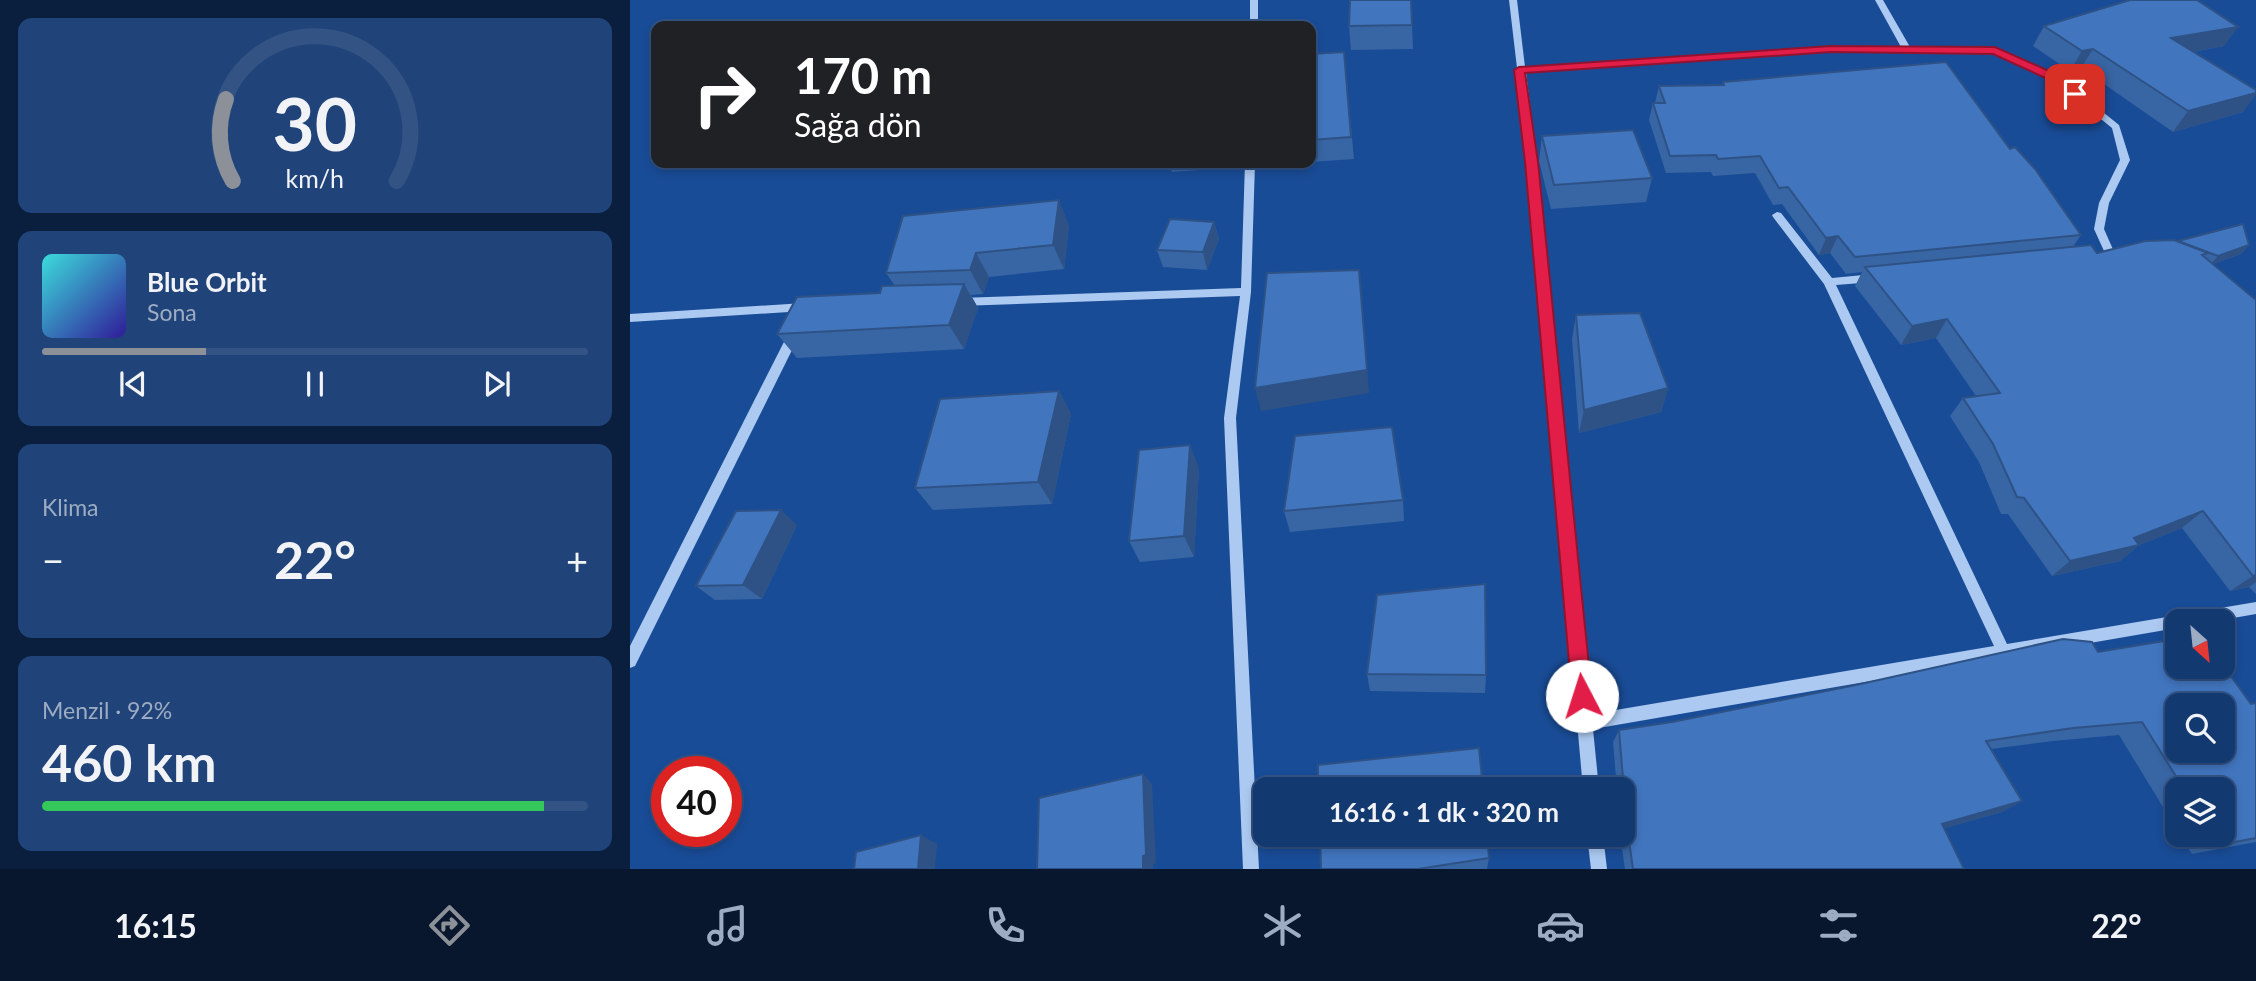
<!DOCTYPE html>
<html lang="tr">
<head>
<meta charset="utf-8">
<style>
  body { margin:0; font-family:Lato,sans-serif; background:#204479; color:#f1f3f6; height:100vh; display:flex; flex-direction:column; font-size:26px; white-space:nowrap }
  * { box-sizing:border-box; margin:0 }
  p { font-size:23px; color:#9dacc3 }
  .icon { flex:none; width:38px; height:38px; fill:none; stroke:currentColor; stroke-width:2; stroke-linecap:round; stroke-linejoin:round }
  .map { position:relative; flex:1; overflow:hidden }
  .side { display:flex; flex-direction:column; gap:18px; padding:18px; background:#0a1f3e; width:630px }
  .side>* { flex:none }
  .hud { position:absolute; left:21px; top:21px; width:665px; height:147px; border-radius:14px; box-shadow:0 4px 10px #0003,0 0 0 2px #325384; background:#202124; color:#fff; overflow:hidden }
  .needle { width:46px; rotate:153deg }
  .tools { position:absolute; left:1535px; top:609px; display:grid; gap:14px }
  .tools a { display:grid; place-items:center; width:70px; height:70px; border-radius:14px; background:#133971; box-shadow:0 4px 10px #0003,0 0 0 2px #325384; font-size:35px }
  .speed { position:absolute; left:21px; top:756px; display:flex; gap:14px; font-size:35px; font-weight:700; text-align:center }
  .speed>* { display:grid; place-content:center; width:91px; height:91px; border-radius:50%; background:#133971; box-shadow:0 4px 10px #0003,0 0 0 2px #325384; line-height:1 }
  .speed .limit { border:10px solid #d22; background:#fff; color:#111 }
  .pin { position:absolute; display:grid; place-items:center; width:60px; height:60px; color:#fff; margin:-30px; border-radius:14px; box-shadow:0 4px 10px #0006 }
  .me { position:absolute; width:77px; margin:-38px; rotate:355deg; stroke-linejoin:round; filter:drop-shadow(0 0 5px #0008) }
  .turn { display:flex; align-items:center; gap:24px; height:147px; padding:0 28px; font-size:32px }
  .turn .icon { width:91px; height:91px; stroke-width:2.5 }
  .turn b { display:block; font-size:49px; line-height:60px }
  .big { font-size:52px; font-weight:700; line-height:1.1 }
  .side .tile { flex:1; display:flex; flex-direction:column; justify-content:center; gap:10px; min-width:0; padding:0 24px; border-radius:14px; background:#204479 }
  .side .dial { align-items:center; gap:0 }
  .dial svg { height:182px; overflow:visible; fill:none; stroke:#325384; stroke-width:7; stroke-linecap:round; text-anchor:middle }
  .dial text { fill:#f1f3f6; stroke:none }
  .song { display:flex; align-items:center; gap:21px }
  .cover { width:84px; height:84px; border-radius:10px; background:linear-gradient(135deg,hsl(180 70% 55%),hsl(250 70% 35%)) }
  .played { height:7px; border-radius:4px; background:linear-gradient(90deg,#8c9099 30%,#325384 30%) }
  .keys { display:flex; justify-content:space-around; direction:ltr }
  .heat { display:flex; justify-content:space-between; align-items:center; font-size:38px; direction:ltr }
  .charge { height:10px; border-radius:5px; background:linear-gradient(90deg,#34c759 92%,#325384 0) }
  .trip { position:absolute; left:623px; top:777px; width:382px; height:70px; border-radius:14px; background:#133971; box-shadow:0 4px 10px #0003,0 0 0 2px #325384; font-weight:700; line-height:70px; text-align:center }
  .tabs { display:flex; height:112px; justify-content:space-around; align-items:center; background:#08172d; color:#9dacc3 }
  .tabs .icon { width:49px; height:49px }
  .tabs .current { color:#8c9099 }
  .tabs b { font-size:32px; color:#f1f3f6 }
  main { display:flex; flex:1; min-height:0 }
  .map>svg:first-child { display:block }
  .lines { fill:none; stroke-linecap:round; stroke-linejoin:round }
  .minor { fill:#acc9f1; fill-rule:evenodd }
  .wall { fill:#3865a3 }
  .shaded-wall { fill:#2e5285 }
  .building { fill:#4175be; stroke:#2e5285; stroke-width:2; fill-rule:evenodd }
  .route { fill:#e11d48; stroke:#92132f; stroke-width:2 }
</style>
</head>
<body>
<main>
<section class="side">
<div class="tile dial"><svg viewBox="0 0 100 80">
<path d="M14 69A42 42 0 1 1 86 69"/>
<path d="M14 69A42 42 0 0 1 11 33" stroke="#8c9099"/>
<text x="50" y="56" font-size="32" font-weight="700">30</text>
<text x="50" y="72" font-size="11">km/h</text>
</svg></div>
<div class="tile">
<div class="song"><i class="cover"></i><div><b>Blue Orbit</b><p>Sona</p></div></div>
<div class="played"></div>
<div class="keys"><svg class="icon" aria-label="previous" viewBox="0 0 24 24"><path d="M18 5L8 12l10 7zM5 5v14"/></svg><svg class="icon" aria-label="pause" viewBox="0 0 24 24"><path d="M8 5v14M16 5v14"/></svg><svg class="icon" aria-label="next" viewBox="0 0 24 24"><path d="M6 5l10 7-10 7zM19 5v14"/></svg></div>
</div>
<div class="tile"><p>Klima</p>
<div class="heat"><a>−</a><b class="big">22°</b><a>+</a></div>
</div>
<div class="tile"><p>Menzil · 92%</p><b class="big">460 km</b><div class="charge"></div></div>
</section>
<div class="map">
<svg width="1626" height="869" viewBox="0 0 1626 869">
  <rect width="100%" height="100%" fill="#194c97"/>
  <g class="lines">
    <g class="minor">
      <rect x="620" y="0" width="8" height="26"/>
      <path d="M879,0H887L895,67L1201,47H1271L1245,0H1253L1280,47L1365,49L1427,75L1489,125L1500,160L1479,203L1474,229L1485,254L1484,256L1471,259L1466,255L1467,253L1474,251L1464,229L1469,203L1490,160L1482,128L1421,79L1364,53L1201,51L896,72L907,162L962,714L1364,646L1194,284L1143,217L1142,215L1147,212L1151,213L1202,278L1244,274L1249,278L1244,282L1206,285L1377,644L1626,602V614L1586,621H1547V628L963,729L969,789H953L897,162L887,72L885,70L887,68Z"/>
      <path d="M615,163H625L621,292L606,418L629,869H613L594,418L610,296L329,306L324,302L329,298L611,288Z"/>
      <path d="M174,303L179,307L174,311L0,322V314Z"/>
      <path d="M165,328L171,332L5,666L0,668V646L159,332Z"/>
      <path d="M957,835H973L977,869H961Z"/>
    </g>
  </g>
  <g class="wall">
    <path d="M781,0L783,49L721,50L719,26Z"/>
    <path d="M1414,26L1594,46L1563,52L1613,112L1543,132L1451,68L1440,71L1403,46Z"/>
    <path d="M714,52L724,159L681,162V54Z"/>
    <path d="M1093,82L1380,149L1451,235L1443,247L1467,253L1547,241L1619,245L1611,254L1583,264L1626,300V594L1619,587L1600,591L1552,528L1509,545L1490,561L1422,576L1378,514H1371L1349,462L1320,416L1333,398L1346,396L1306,338L1271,345L1225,286L1232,272L1216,274L1200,253L1189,255L1152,204L1143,205L1125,173L1083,176L1081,172L1036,173L1019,120L1023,103H1025L1029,86L1092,85Z"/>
    <path d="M912,136L1022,178L1016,202L921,209L909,161Z"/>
    <path d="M539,163H614L612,167L542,172Z"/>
    <path d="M627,163H672L628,166Z"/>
    <path d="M584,222L589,239L577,270L533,267L527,250Z"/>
    <path d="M439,225L434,269L359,277L353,294L341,295L348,308L334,349L167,358L147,334L265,286L256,273Z"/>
    <path d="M946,315L1038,388L1031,412L949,433L942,339Z"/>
    <path d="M429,391L441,414L422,504L303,510L285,488Z"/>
    <path d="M569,468L564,557L510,562L499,541Z"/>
    <path d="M773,500L774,521L660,532L654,511Z"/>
    <path d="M167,525L132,599L85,600L66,586Z"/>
    <path d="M1468,652L1621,704L1626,703V842L1562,854L1550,835H1592V789H1547V830L1489,735L1423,741L1361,749L1392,801L1372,812L1314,828L1334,869H995L990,835H992V789H987L983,742L989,730L1042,722Z"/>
    <path d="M737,674L856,675L855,693L740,691Z"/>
    <path d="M859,858L857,869H691Z"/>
  </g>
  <g class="shaded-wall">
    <path d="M1608,27L1594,46L1528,58L1541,38Z"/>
    <path d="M1463,49L1451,68L1440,71L1452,51Z"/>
    <path d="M1626,93V95L1613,112L1543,132L1558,111Z"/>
    <path d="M429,200L439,225L434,269L423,245Z"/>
    <path d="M584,222L589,239L577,270L573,252Z"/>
    <path d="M1208,236L1200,253L1189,255L1196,238Z"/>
    <path d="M1619,245L1611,254L1580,265L1588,256Z"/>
    <path d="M346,253L359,277L353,294L340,270Z"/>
    <path d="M334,284L348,308L334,349L319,325Z"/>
    <path d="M731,294L739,393L631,411L625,388Z"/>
    <path d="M1317,319L1306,338L1271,345L1282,326Z"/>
    <path d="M1038,388L1031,412L949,433L954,410Z"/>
    <path d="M429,391L441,414L422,504L408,482Z"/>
    <path d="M560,445L569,468L564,557L554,536Z"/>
    <path d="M151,510L167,525L132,599L113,585Z"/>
    <path d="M1573,511L1552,528L1506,546L1509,545L1490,561L1422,576L1440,561L1504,538Z"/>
    <path d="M1626,575V582L1619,587L1600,591L1623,576Z"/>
    <path d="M513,774L522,784L526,863L523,864V869H513Z"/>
    <path d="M1392,801L1372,812L1295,834L1312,824Z"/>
    <path d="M291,835L307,844L305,869H288Z"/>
  </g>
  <g class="building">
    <path d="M720,0H781L782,25L719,26Z"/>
    <path d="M1500,0H1567L1608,27L1541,38L1626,90V93L1558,111L1463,49L1452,51L1414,26Z"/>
    <path d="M714,52L721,137L681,140V54Z"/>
    <path d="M1316,62L1380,149L1385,147L1405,169L1451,235L1225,257L1208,236L1196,238L1158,187L1149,188L1130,156L1088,159L1086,155L1040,156L1023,103H1035L1029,86L1094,85L1093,82Z"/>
    <path d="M1003,130L1022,178L924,185L912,136Z"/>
    <path d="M429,200L423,245L346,253L340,270L256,273L273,216Z"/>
    <path d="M540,219L584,222L573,252L527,250Z"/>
    <path d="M1613,224L1619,245L1588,256L1548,241Z"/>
    <path d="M1544,240L1578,253L1572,255L1626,300V575L1623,576L1573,511L1504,538L1509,545L1440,561L1394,498L1387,497L1363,444L1333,398L1370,393L1317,319L1282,326L1235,267L1461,245L1467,253L1515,241Z"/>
    <path d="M729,270L737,370L625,388L637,273Z"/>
    <path d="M334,284L319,325L147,334L167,297L250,293L252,286Z"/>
    <path d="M1010,313L1038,388L954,410L946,315Z"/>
    <path d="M429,391L408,482L285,488L310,399Z"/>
    <path d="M762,427L773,500L654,511L665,436Z"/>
    <path d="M560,445L554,536L499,541L509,450Z"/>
    <path d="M151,510L113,585L66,586L106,511Z"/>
    <path d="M855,584L856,675L737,674L747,595Z"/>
    <path d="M1433,639L1462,642L1468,652L1547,639V667H1592V664L1621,704L1626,703V838L1589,845L1583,835H1592V789H1554L1512,722L1443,728L1356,741L1392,801L1312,824L1334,869H1003L997,827L989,730L1042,722L1226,685ZM1547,705H1592V751H1547Z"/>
    <path d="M849,748L853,789H688V765Z"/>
    <path d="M513,774L516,855L513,856V869H407L409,798Z"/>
    <path d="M291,835L288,869H224L226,852Z"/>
    <path d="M690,835H857L859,858L788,869H691Z"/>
  </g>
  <path class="route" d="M1201,46L1365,47L1428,75L1451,94L1441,96L1420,80L1363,54L1201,52L895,73L908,162L962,696L959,703L952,706L945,703L942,696L895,162L884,70L889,67Z"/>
</svg>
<div class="tools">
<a><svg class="needle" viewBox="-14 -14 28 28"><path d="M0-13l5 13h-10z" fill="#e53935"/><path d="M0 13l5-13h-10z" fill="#9dacc3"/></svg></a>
<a><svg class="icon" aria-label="search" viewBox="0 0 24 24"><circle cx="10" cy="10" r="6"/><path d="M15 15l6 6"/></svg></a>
<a><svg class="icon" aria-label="layers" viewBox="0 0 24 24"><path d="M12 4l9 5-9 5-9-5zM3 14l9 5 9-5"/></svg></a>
</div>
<div class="speed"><div class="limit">40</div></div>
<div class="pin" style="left:1445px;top:94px;background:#d93025"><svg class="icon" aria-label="arrive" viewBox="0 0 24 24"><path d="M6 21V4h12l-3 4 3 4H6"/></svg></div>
<svg class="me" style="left:952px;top:696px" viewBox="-20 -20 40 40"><circle r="19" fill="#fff"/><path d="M0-13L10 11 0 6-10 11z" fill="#e11d48"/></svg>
<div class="trip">16:16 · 1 dk · 320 m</div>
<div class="hud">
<div class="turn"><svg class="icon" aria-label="right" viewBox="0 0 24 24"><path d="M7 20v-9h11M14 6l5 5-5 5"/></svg><div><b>170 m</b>Sağa dön</div></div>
</div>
</div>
</main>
<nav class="tabs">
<b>16:15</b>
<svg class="icon current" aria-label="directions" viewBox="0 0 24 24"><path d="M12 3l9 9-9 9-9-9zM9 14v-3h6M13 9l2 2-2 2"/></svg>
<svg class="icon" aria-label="music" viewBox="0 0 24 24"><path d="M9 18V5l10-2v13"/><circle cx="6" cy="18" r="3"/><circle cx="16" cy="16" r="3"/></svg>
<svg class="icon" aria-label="phone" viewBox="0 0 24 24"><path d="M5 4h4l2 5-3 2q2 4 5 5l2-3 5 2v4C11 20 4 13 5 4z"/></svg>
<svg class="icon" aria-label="climate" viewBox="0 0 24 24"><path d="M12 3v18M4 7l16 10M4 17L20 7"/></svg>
<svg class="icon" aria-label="car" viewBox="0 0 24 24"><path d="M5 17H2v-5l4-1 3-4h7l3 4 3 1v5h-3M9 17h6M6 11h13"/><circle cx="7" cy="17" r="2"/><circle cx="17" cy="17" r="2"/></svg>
<svg class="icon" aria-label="filters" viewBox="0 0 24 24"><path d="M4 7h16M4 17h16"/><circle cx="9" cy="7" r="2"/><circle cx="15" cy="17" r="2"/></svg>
<b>22°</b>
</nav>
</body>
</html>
